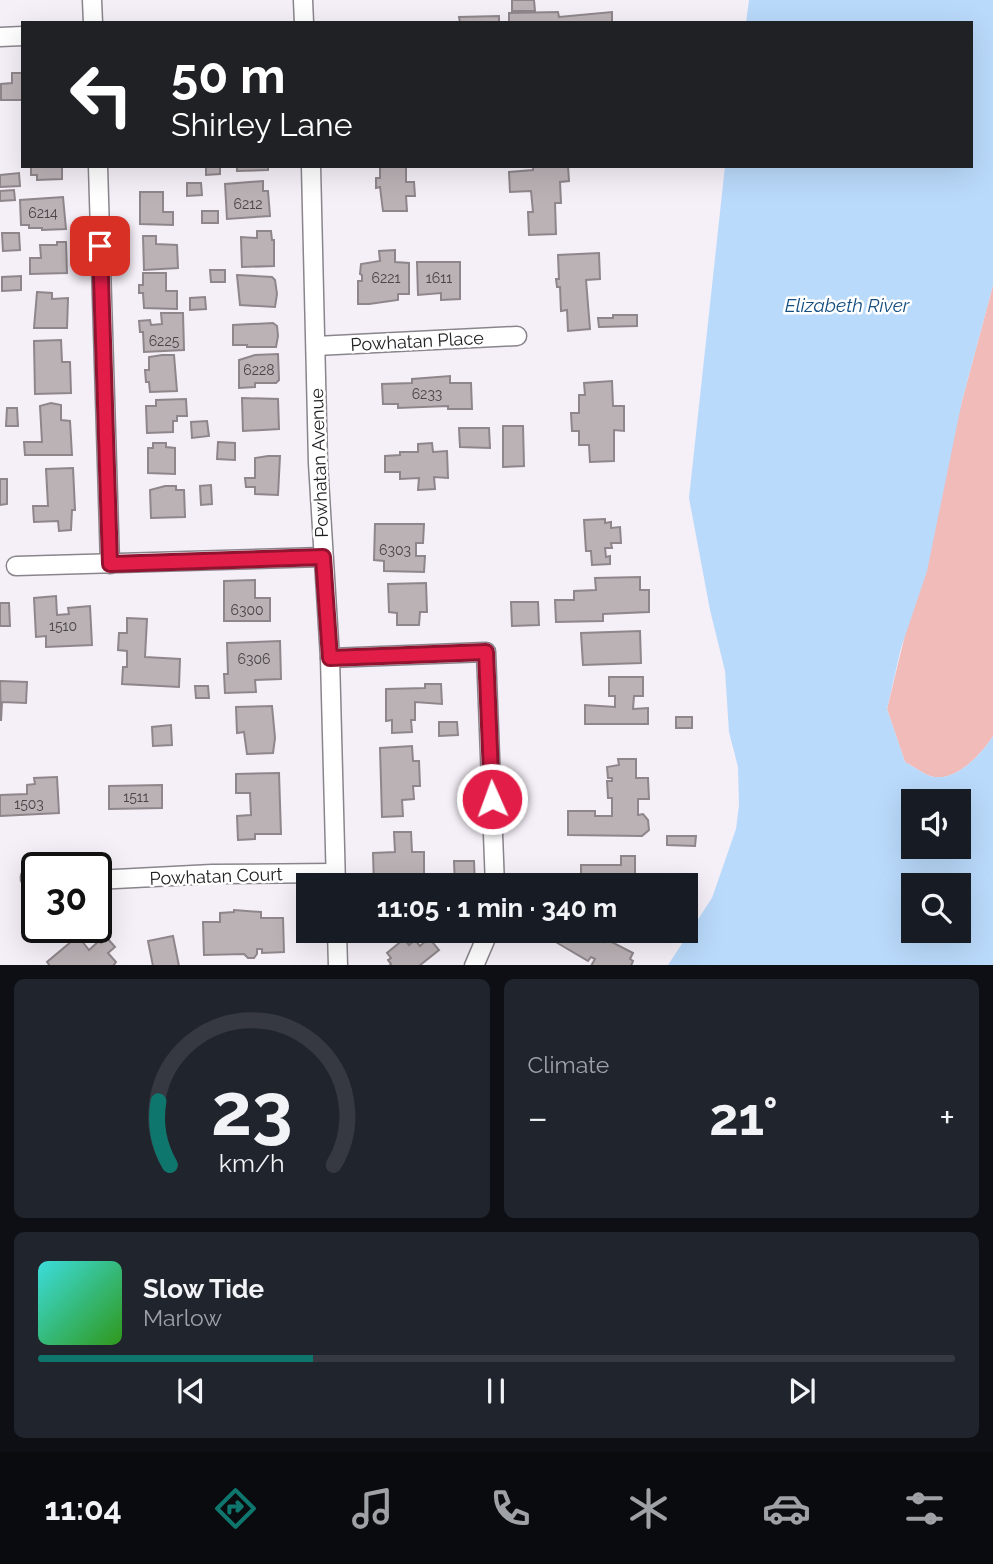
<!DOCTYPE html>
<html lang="en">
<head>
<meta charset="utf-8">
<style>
  body { margin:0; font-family:Raleway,sans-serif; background:#20242c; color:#f1f3f6; height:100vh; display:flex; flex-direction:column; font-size:26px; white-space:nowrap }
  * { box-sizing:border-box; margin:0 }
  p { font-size:23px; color:#9ea1a6 }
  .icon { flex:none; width:38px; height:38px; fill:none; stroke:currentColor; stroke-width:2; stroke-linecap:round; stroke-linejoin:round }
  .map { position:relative; height:965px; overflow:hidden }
  .details { display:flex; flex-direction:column; gap:14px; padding:14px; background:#0d0f14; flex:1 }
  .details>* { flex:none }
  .banner { position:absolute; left:21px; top:21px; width:952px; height:147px; border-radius:0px; box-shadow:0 7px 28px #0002; background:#202124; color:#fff; overflow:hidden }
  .tools { position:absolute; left:901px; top:789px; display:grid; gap:14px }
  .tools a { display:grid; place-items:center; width:70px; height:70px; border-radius:0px; background:#171b24; box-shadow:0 7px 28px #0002; font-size:35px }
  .speed { position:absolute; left:21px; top:852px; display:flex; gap:14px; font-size:35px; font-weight:700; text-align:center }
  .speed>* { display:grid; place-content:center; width:91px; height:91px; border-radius:50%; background:#171b24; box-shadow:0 7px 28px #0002; line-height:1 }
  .speed .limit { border:4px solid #111; border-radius:10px; background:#fff; color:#111 }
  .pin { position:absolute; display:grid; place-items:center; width:60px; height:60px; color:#fff; margin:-30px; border-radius:14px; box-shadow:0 4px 10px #0006 }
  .me { position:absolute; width:77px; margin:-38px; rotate:358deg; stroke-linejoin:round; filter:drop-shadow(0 0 5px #0008) }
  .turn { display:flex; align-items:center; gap:24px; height:147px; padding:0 35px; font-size:32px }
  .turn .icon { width:91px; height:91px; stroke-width:2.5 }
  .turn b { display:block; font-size:49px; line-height:60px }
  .big { font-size:52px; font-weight:700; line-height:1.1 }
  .details .tile { flex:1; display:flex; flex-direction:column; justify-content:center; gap:10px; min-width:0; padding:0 24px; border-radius:10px; background:#20242c }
  .details .dial { align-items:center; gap:0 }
  .dial svg { height:182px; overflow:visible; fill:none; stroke:#363941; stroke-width:7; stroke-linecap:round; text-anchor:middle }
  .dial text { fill:#f1f3f6; stroke:none }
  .song { display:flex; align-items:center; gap:21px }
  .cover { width:84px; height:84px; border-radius:10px; background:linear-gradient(135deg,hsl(180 70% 55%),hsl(110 70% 35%)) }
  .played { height:7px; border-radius:4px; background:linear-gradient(90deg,#0f766e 30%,#363941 30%) }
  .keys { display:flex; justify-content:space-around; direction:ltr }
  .heat { display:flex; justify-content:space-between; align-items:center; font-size:38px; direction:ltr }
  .details .tiles { flex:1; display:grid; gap:14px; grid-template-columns:1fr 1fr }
  .tile:last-child { grid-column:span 2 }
  .trip { position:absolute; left:296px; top:873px; width:402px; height:70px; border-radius:0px; background:#171b24; box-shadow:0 7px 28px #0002; font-weight:700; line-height:70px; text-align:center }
  .tabs { display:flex; height:112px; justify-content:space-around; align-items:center; background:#090b0e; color:#9ea1a6 }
  .tabs .icon { width:49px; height:49px }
  .tabs .selected { color:#0f766e }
  .tabs b { font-size:32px; color:#f1f3f6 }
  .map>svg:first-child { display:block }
  .green { fill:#f0bbb8 }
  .water { fill:#badafb; fill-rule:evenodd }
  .building { fill:#bbb2b6; stroke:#8e868a; stroke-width:2 }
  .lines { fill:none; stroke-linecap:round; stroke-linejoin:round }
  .street-casing { stroke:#8a858c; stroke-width:21 }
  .street { stroke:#fff; stroke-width:18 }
  .route-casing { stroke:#92132f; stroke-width:18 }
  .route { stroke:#e11d48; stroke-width:12 }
  .labels { text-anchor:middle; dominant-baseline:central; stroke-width:5; stroke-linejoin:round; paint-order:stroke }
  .number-label { font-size:14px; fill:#484447 }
  .street-label { font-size:18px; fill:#222022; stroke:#fff }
  .water-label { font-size:19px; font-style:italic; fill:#154f81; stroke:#fff }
</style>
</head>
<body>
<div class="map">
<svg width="993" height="966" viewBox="0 0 993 966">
  <rect width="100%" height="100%" fill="#f5eff7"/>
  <path class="green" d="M993,285V736C982,754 954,784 930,776C922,773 913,766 905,762L887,709L962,401Z"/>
  <path class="water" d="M749,0H993V285L962,401L927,571L901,648L887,709L905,762C913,766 922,773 930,776C954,784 982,754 993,736V965H668L712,898L736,829L739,805L738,767L729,732L725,671L710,610L689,498L725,166H971V23H746ZM914,802H959V847H914ZM914,886H959V931H914Z"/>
  <g class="building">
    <path d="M512,0H534L535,11H512Z"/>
    <path d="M558,12L559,17L612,12V23H509V13Z"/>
    <path d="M499,16V23H460L459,17Z"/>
    <path d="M12,73H23V100H1V84L12,83Z"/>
    <path d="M31,166H62V179L37,180V175H31Z"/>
    <path d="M206,166H220V174L206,175Z"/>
    <path d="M237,166H268V170L237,171Z"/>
    <path d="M406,166V182H414L415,196H406L407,211H383L380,187L376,188V178H380V167Z"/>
    <path d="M533,166H568L569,181L560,182L561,203H555L556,234L529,235L528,212H533L531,191L510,192L509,172L533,170Z"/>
    <path d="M19,173L20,186L0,187V175Z"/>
    <path d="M263,181V191H268L270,216L227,219L225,184Z"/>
    <path d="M187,183H201L202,195L187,196Z"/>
    <path d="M14,190L15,200L0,201V191Z"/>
    <path d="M140,192H163V212H173V225L140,224Z"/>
    <path d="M63,197L66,229L42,230V228H29V225H21L20,200Z"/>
    <rect x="202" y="211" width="16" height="12"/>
    <path d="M257,231H271L272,240H274V266L242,267L241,237L257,238Z"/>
    <path d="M2,233H19L20,250L3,251Z"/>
    <path d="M143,236H156V244L177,245L178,268L144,270Z"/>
    <path d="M57,242H66L67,273L30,274V258H41L40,245H57Z"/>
    <path d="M395,250V262L409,263V294H398V300L369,304H358V281H362V275L360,274L361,264L380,261L379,251Z"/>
    <path d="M599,253L600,279L586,280L590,329L568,331L567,310L561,311L560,287H557L556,279H559L558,255Z"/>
    <path d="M417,262H460V299L441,300V293L418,295Z"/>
    <path d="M210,270H225V282H211Z"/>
    <path d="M143,273H166V291H177V309L144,308L143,293H139V285H143Z"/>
    <path d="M237,275L272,277L275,280L277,294L275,307L240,305Z"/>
    <path d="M21,276V290L2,291V277Z"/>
    <path d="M37,292L52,293V299L68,298L67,328H34Z"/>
    <path d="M205,297L206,309L190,310V298Z"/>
    <path d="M161,313H183L184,350L144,352L143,332H140L139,321L150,320L151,325L162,324Z"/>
    <path d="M613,315H637V326L599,327L598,318H613Z"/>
    <path d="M273,323L277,326L278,336L276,347H247V345H233V325Z"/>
    <path d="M61,340L62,362H70L71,393L35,394L34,341Z"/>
    <path d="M278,354L279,380L276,383H255V387L239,388V360L255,355Z"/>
    <path d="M162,355H174L177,391L150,392L149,382H146L145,370H149V357Z"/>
    <path d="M450,376V383H471L472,409H448V406L398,408V404H383L382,384L412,383V379Z"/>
    <path d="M612,381L613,406H624V431L614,430V461L590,462L589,445H579V431H572L571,413H579V395H585L584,383Z"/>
    <path d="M242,398L278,399L279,429L243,431Z"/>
    <path d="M186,399L187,416H177V421H173V432L147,433L146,406H156V400Z"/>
    <path d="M51,403L61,405V420L70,421L72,455H25L24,442H42L40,406Z"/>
    <path d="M7,408H17L18,426H6Z"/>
    <path d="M207,421L209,436L192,438L191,422Z"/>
    <path d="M503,426H523L524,466L503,467Z"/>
    <path d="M459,428H489L490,448L460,447Z"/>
    <path d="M218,442L235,443V460L217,459Z"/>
    <path d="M153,443H166V447L175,448V474L148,473V448H153Z"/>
    <path d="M432,443L433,452L447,451L448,478L434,477L435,489L418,490L419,478L400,479V472H385V456L400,455V452H418V444Z"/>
    <path d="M268,456H280L278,495L255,494V487H246L245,478H255V458Z"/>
    <path d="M73,468L75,510H72L71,530L59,531L58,521L34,522L33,506H48L46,469Z"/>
    <path d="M0,479H7V504L0,505Z"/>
    <path d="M211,485L212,504L201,505L200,486Z"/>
    <path d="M165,486H176V490H184L185,517L151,518L150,490Z"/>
    <path d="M605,519V523L611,522V528L620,527L621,543H611L612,548H605L606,557L610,556V564L592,565L591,551H586L584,520Z"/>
    <path d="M375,524H424L423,543H416V556H425L424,572L384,571V561L374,560Z"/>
    <path d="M640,577V590H649V612L603,614V621L556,622L555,600H574V591L596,590L595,578Z"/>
    <path d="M255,580V598H270V621H224V581Z"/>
    <path d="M426,583L427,612H420L419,625H397V613L389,612L388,584Z"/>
    <path d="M56,596L57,615L69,614L68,608L90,606L92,645L46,647V636L36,637L34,598Z"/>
    <path d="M511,602H538L539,625L512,626Z"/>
    <path d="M0,603H9L10,626H0Z"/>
    <path d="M127,618L147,619L145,657L180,659L179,687L122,684L123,667H127V651L118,650L119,633H127Z"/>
    <path d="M640,631L641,663L583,665L581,633Z"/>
    <path d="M280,641L281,679L255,680L256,692L225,693L224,674H228L227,643Z"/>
    <path d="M609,677H643V696H634L633,709L648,708V724H585V705L615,707V696H609Z"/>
    <path d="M0,681L27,682L26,703L2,702L1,721Z"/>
    <path d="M425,684H441L442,704L415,702V720H411L412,732L392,733V720L386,721V689L425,688Z"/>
    <path d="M195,686H208L209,698H196Z"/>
    <path d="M272,706L275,738L273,753L247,754L244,732L237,733L236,707Z"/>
    <rect x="676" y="717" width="16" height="11"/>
    <path d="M439,722H457L458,735L439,736Z"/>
    <path d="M171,725L172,745L153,746L152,727Z"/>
    <path d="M412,746L413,761H419L420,786H413L414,799L402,800L403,816L382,817L380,748Z"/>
    <path d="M618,759H636V778H648L649,799H638V815L643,814L648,820L649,830L642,836L568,835V811H595V816H612V798H608L607,781H612V778H608L607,767L619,765Z"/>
    <path d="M279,773L281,834H255V839L238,840L237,816L251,815L250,793H236V774Z"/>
    <path d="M57,777L59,813L0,816V795L27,794V785L35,784L34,778Z"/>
    <path d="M162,785V808L109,809V786Z"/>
    <path d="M394,832H411L412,852H424V885L374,886L373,853L395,852Z"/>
    <path d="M667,836H696L695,846L667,845Z"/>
    <path d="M621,856H635V881H642V886L581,883V865H621Z"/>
    <path d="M454,861H474L475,886H455Z"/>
    <path d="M234,910L261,912V918H283L284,952L262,953V949H257V954L254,958H248L244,954L204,955L203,922H220V913L234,912Z"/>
    <path d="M560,931H593L599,934L597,937L604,942L606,939L633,953L630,959L633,961L631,966H591L595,959L591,957L588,961L554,941Z"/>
    <path d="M78,936L89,950L99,941L101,943L107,938L115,947L108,953L116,962L113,966H50L47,962Z"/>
    <path d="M173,936L179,966H153L148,941Z"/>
    <path d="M429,938L439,950L419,966H389L391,964L388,960L391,958L387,953L404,939L409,945L415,940L420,946Z"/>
  </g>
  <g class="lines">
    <defs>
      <g id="street">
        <path d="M92,0L93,23"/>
        <path d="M303,0L304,23"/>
        <path d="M0,37L23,36"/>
        <path d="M98,166L110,564"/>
        <path d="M311,166L318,463L330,658L336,886"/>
        <path d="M316,346L517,336"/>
        <path d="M16,566L323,557"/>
        <path d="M330,658L486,652L495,886"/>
        <path d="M30,878L37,879"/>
        <path d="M96,880L212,874L335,873"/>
        <path d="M337,931L338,966"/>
        <path d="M474,966L489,931"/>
      </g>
    </defs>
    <use href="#street" class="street-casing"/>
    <use href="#street" class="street"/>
  </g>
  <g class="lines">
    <defs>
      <path id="route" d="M100,246L110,564L323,557L330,658L486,652L492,799"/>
    </defs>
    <use href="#route" class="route-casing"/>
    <use href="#route" class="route"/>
  </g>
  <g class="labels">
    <g class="number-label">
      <text x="248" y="204">6212</text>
      <text x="43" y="213">6214</text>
      <text x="386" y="278">6221</text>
      <text x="439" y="278">1611</text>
      <text x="164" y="341">6225</text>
      <text x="259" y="370">6228</text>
      <text x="427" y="394">6233</text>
      <text x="395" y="550">6303</text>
      <text x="247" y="610">6300</text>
      <text x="63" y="626">1510</text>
      <text x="254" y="659">6306</text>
      <text x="136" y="797">1511</text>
      <text x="29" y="804">1503</text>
    </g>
    <g class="street-label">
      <text transform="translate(417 341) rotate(-3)">Powhatan Place</text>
      <text transform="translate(319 463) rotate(-92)">Powhatan Avenue</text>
      <text transform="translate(216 876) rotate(-2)">Powhatan Court</text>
    </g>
    <g class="water-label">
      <text x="847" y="305">Elizabeth River</text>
    </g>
  </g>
</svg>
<div class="tools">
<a><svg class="icon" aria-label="sound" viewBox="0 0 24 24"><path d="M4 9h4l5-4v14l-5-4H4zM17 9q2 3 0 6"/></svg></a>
<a><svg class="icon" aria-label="search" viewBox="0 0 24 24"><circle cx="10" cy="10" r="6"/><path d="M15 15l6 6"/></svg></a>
</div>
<div class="speed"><div class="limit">30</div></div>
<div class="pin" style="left:100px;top:246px;background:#d93025"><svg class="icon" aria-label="arrive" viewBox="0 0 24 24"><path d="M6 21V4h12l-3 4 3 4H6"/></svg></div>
<svg class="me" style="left:492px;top:799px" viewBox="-20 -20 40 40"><circle r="17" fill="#e11d48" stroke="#fff" stroke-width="3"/><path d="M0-11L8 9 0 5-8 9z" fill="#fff"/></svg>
<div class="trip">11:05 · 1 min · 340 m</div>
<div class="banner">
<div class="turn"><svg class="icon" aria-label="left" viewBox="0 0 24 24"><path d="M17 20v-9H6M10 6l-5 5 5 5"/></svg><div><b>50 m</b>Shirley Lane</div></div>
</div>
</div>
<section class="details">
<div class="tiles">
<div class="tile dial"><svg viewBox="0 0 100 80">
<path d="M14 69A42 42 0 1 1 86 69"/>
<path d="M14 69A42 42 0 0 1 9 41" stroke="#0f766e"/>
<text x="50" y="56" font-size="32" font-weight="700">23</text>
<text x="50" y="72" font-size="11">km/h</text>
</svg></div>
<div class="tile"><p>Climate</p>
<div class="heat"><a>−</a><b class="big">21°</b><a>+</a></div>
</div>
<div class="tile">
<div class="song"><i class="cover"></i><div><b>Slow Tide</b><p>Marlow</p></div></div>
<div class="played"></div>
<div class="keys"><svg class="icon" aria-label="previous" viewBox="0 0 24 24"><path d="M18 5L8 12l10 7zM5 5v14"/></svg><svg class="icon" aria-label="pause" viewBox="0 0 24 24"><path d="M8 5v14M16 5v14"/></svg><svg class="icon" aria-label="next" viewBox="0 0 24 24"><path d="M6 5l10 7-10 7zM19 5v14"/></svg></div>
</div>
</div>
</section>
<nav class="tabs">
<b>11:04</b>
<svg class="icon selected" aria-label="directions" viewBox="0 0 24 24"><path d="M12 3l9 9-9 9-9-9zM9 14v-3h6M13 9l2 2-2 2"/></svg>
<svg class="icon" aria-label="music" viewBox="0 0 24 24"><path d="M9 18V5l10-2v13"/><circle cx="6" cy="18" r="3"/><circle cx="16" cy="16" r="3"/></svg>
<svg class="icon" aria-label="phone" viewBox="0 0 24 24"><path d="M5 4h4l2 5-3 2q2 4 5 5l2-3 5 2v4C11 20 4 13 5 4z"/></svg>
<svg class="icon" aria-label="climate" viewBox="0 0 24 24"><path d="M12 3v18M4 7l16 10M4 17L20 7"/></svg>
<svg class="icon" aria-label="car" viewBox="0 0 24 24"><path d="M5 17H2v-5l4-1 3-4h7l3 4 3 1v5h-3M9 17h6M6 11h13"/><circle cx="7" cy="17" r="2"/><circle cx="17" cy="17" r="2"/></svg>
<svg class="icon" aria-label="filters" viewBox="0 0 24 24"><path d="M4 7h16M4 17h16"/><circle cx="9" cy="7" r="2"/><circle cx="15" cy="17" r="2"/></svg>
</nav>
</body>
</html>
